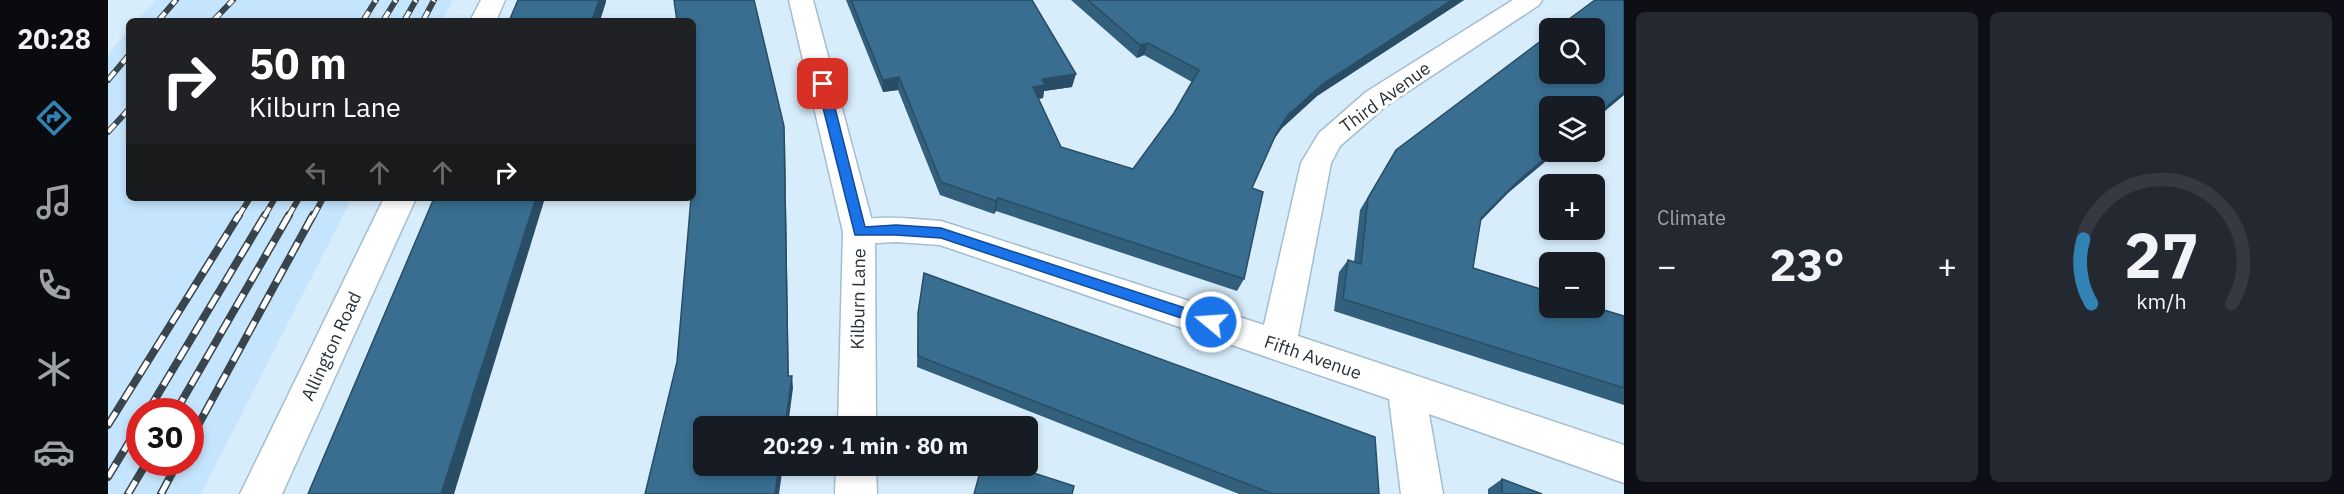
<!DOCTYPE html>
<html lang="en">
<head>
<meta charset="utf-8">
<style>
  body { margin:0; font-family:"IBM Plex Sans",sans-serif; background:#242831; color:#f1f3f6; height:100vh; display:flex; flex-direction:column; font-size:22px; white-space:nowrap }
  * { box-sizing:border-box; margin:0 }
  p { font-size:20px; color:#9ea1a6 }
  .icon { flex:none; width:33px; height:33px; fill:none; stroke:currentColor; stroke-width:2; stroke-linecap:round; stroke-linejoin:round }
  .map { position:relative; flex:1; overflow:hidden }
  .side { display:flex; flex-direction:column; gap:12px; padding:12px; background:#0d0f14; width:720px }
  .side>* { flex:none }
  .top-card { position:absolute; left:18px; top:18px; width:570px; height:183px; border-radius:9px; box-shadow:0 3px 9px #0003; background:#202124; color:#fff; overflow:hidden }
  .fabs { position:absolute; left:1431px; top:18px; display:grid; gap:12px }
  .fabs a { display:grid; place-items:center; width:66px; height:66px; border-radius:9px; background:#171b24; box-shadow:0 3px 9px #0003; font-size:30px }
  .speed { position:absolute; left:18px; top:398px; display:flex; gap:12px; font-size:30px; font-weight:700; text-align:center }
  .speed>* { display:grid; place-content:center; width:78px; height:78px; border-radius:50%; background:#171b24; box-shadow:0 3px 9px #0003; line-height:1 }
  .speed .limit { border:9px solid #d22; background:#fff; color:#111 }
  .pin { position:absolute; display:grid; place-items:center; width:51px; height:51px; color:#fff; margin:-26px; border-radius:12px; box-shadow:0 3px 9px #0006 }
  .me { position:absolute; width:66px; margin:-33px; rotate:288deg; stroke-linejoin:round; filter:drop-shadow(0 0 4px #0008) }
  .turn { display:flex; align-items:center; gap:21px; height:126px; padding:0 24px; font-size:27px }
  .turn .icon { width:78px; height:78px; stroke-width:2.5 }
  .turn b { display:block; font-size:42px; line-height:51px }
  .lanes { display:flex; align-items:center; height:57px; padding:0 24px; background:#0003; justify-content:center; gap:30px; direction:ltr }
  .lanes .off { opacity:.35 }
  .big { font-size:45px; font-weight:800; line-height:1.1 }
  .side .card { flex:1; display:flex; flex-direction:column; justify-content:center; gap:9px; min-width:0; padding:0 21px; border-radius:9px; background:#242831 }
  .side .dial { align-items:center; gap:0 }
  .dial svg { height:156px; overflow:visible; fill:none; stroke:#363941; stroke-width:7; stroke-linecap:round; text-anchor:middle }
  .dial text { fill:#f1f3f6; stroke:none }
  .heat { display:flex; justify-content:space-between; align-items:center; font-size:33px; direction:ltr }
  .side .tiles { flex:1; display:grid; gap:12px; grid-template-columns:repeat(2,1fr) }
  .trip { position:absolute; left:585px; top:416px; width:345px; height:60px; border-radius:9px; background:#171b24; box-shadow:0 3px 9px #0003; font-weight:800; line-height:60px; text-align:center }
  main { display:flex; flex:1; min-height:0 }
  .tab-bar { display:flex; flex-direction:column; width:108px; justify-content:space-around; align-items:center; background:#090b0e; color:#9ea1a6 }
  .tab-bar .icon { width:42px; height:42px }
  .tab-bar .current { color:#3183b4 }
  .tab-bar b { font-size:27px; color:#f1f3f6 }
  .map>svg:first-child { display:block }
  .built { fill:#c4e5fd; fill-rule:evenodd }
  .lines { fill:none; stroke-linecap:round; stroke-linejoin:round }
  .street-casing { stroke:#a4bdcf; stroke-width:3 }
  .secondary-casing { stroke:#a4bdcf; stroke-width:3 }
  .street { fill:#fff; fill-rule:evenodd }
  .secondary { fill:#fff; fill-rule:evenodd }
  .rail-far1-casing { stroke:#39444c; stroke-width:6 }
  .rail-casing { stroke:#39444c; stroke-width:8 }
  .rail-far1 { stroke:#fff; stroke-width:4; stroke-dasharray:11; stroke-linecap:butt }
  .rail { stroke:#fff; stroke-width:5; stroke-dasharray:15; stroke-linecap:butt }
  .wall { fill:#315f7c }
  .shaded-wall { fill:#284d65 }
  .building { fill:#396e90; stroke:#284d65; stroke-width:1.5 }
  .route { fill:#1a73e8; stroke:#114b97; stroke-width:1.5 }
  .labels { text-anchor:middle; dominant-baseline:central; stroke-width:6; stroke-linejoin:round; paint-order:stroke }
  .street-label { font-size:18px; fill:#273138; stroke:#fff }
</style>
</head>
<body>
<main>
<nav class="tab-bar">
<b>20:28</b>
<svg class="icon current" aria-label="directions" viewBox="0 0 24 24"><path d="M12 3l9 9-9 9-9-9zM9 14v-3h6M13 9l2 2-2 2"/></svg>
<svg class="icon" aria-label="music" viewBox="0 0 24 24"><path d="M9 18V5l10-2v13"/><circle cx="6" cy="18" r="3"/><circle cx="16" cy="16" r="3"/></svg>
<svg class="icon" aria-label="phone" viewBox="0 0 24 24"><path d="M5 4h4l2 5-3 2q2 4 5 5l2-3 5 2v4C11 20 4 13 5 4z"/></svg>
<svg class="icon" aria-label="climate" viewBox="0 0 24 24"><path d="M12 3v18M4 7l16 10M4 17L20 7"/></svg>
<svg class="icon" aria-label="car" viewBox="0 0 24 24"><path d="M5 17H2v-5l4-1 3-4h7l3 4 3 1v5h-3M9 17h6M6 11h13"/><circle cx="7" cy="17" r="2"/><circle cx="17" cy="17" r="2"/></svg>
</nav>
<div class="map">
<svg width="1516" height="494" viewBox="0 0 1516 494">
  <rect width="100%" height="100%" fill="#d8edfc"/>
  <g class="built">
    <path d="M48,0H345L334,21H29Z"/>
    <path d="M21,30V198H244L93,494H0V54ZM32,411H82V462H32Z"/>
  </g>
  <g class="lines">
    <defs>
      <g id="street">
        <path d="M373,0H397L388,21H362Z"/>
        <path d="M1405,0H1434L1431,5L1278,106L1232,146L1223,163L1190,336L1516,445V483L1321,414L1335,494H1293L1281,399L832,245L788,242L751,244L740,241L735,232L740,223C769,214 802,219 833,221L1156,325L1193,163L1211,133L1258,92Z"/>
        <path d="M276,198H308L174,494H132Z"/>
      </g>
      <g id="secondary">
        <path d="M681,0H705L767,232L768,426H730L735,232Z"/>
        <path d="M728,465H768L769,494H727Z"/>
      </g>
    </defs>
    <use href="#street" class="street-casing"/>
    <use href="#secondary" class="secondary-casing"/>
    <use href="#street" class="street"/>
    <use href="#secondary" class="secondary"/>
    <defs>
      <g id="rail-far1">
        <path d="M50,21L68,0"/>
        <path d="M105,21L125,0"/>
        <path d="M255,21L268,0"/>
        <path d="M275,21L288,0"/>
        <path d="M296,21L308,0"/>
        <path d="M315,21L326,0"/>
        <path d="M0,80L21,55"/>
        <path d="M0,132L21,109"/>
        <path d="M130,217L142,198"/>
        <path d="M156,217L167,198"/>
        <path d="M180,217L191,198"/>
        <path d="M205,217L215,198"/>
      </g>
      <g id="rail">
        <path d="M40,411L157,215"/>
        <path d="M68,411L181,215"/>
        <path d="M0,425L131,215"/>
        <path d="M82,440L205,215"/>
        <path d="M0,477L32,424"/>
        <path d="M20,494L39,462"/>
        <path d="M53,494L70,462"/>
      </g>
    </defs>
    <use href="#rail-far1" class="rail-far1-casing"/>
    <use href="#rail" class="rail-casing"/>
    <use href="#rail-far1" class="rail-far1"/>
    <use href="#rail" class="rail"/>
  </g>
  <g class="wall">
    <path d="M738,0H924L964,87L936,91L935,98L930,99L953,147L1025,169L1066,113L1084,82L1036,55L1029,58L963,0H1356L1209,96L1174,128L1164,142L1144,188L1136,279L1129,291L888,211L886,214L832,195L790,90L775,92Z"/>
    <path d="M1516,0V95L1486,120V106L1373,220L1365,268L1516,316V405L1226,311L1231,272L1240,260L1246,262L1252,210L1288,150Z"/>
    <path d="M810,313L1271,494H1131L809,367Z"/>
    <path d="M1394,479L1434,494H1380V489Z"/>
  </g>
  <g class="shaded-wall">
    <path d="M491,0H498V2L492,21H484Z"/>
    <path d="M1344,0H1356L1209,96L1174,128L1162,144L1169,132L1180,115L1216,83Z"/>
    <path d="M1040,43L1036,55L1029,58L1032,45Z"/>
    <path d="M968,74L964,87L936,91L935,98L923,100L925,87L934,79Z"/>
    <path d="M791,77L790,90L775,92V80Z"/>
    <path d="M1516,92V95L1486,120V117Z"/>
    <path d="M676,126L677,139L681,387L680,376Z"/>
    <path d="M1445,152H1449L1400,193L1363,231L1373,218L1410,181Z"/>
    <path d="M428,198H437L346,494H333Z"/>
    <path d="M890,198L888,211L886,214L888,201Z"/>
    <path d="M684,376L685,388L680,426H677Z"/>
    <path d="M671,465H675L671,494H667Z"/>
  </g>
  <g class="building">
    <path d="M410,0H491L484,21H401Z"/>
    <path d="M566,0H646L676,126L680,376H684L677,426H596V465H671L667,494H537L569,362L583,198H585V177L586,161L585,150V21H569Z"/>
    <path d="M743,0H924L968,74L934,79L937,85L925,87L953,147L1025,169L1066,113L1091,70L1040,43L1032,45L980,0H1344L1216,83L1180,115L1169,132L1144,188L1155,192L1136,279L890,198L888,201L833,182L791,77L775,80Z"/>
    <path d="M1487,0H1516V92L1486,117V106H1442V152H1445L1410,181L1373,218L1365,268L1442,292V308H1486V307L1516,316V388L1235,299L1240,260L1253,264L1260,198L1288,150L1442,34V74H1486V28H1449Z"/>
    <path d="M326,198H428L333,494H200Z"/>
    <path d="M816,273L1267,437L1271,494H1165L810,356V313Z"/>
    <path d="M874,465H901L966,486L964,494H866Z"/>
    <path d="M1394,479L1434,494H1394Z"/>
  </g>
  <path class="route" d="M715,80L721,84L757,227L788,225L833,228L1108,318L1110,322L1108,327L1103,328L833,238L788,235H747L709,84Z"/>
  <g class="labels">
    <g class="street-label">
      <text transform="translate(1277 97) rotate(-36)">Third Avenue</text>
      <text transform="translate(750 299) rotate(-89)">Kilburn Lane</text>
      <text transform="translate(223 346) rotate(-65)">Allington Road</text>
      <text transform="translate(1205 357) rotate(19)">Fifth Avenue</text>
    </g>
  </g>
</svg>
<div class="fabs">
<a><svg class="icon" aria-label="search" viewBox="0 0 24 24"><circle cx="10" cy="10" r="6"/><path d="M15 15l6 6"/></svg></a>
<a><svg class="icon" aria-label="layers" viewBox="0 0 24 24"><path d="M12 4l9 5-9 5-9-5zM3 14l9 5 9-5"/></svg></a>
<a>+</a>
<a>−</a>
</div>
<div class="speed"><div class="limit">30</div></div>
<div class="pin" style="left:715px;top:84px;background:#d93025"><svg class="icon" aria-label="arrive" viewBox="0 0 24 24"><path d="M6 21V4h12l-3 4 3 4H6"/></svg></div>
<svg class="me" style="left:1103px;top:322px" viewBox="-20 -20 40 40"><circle r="17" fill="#1a73e8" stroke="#fff" stroke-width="3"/><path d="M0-11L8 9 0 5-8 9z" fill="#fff"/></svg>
<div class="trip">20:29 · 1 min · 80 m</div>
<div class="top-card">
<div class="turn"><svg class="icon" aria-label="right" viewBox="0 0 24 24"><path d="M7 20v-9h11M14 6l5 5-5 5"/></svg><div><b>50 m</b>Kilburn Lane</div></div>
<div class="lanes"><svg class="icon off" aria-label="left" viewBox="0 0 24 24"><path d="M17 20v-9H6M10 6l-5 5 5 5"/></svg><svg class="icon off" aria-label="ahead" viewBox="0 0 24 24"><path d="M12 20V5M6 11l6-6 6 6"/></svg><svg class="icon off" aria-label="ahead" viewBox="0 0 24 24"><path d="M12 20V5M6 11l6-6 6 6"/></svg><svg class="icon" aria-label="right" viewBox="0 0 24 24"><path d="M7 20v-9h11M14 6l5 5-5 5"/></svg></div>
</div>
</div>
<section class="side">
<div class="tiles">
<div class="card"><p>Climate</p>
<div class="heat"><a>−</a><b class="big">23°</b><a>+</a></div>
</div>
<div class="card dial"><svg viewBox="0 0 100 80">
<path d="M14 69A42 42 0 1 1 86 69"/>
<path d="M14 69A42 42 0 0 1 10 36" stroke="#3183b4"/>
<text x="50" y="56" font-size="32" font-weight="700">27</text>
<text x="50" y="72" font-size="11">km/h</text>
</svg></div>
</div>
</section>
</main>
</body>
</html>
